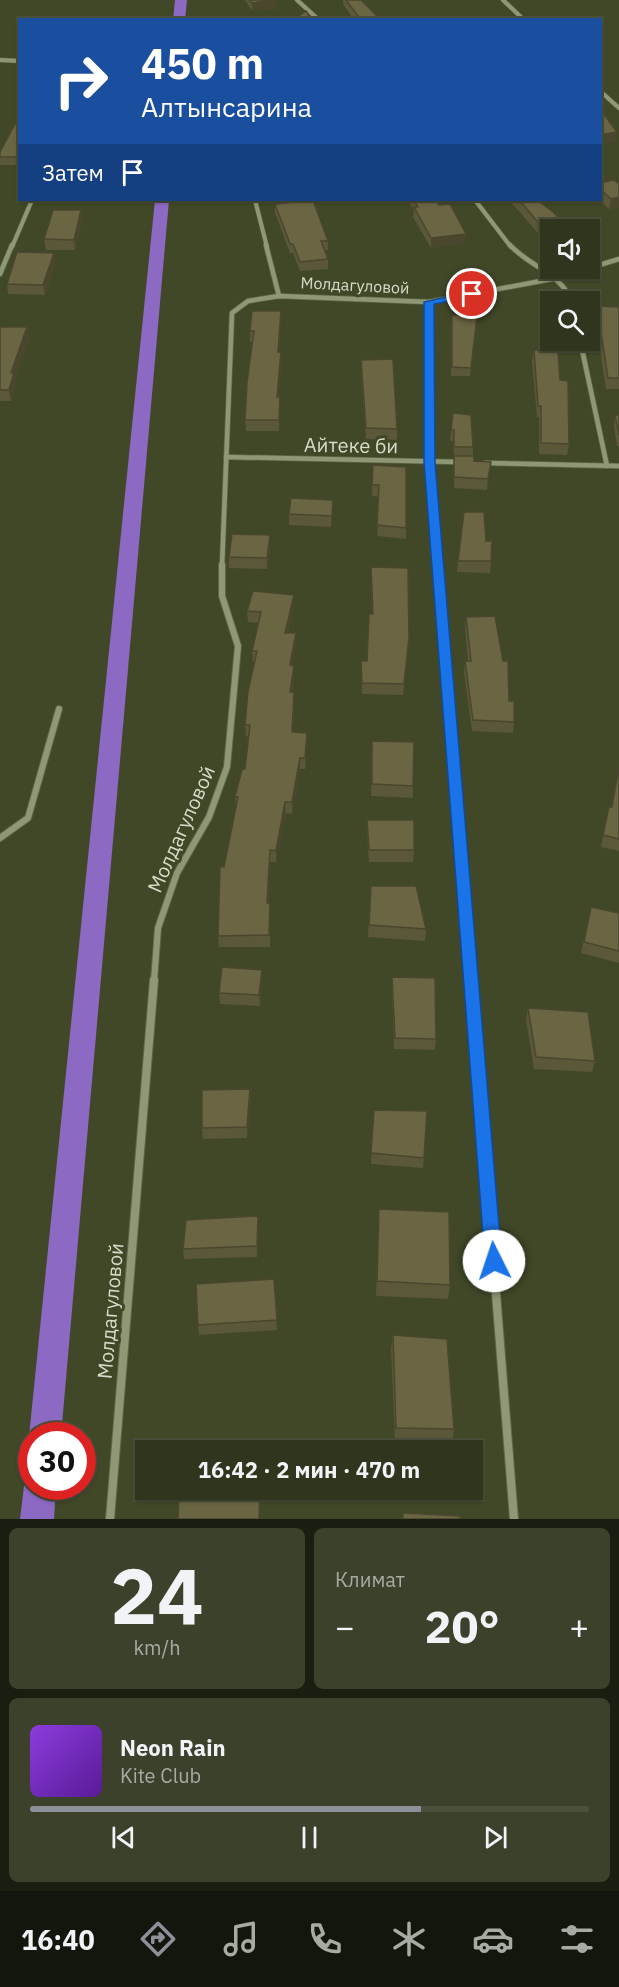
<!DOCTYPE html>
<html lang="ru">
<head>
<meta charset="utf-8">
<style>
  body { margin:0; font-family:"IBM Plex Sans",sans-serif; background:#3c412b; color:#f1f3f6; height:100vh; display:flex; flex-direction:column; font-size:22px; white-space:nowrap }
  * { box-sizing:border-box; margin:0 }
  p { font-size:20px; color:#a8aba4 }
  .icon { flex:none; width:33px; height:33px; fill:none; stroke:currentColor; stroke-width:2; stroke-linecap:round; stroke-linejoin:round }
  .map { position:relative; height:1519px; overflow:hidden }
  .drawer { display:flex; flex-direction:column; gap:9px; padding:9px; background:#1a1e10; flex:1 }
  .drawer>* { flex:none }
  .hud { position:absolute; left:18px; top:18px; width:584px; height:183px; border-radius:0px; box-shadow:0 2px 4px #0004,0 0 0 2px #4b503c; background:#1a4fa0; color:#fff; overflow:hidden }
  .controls { position:absolute; left:540px; top:219px; display:grid; gap:12px }
  .controls a { display:grid; place-items:center; width:60px; height:60px; border-radius:0px; background:#30361e; box-shadow:0 2px 4px #0004,0 0 0 2px #4b503c; font-size:30px }
  .speed { position:absolute; left:18px; top:1422px; display:flex; gap:12px; font-size:30px; font-weight:700; text-align:center }
  .speed>* { display:grid; place-content:center; width:78px; height:78px; border-radius:50%; background:#30361e; box-shadow:0 2px 4px #0004,0 0 0 2px #4b503c; line-height:1 }
  .speed .limit { border:9px solid #d22; background:#fff; color:#111 }
  .pin { position:absolute; display:grid; place-items:center; width:51px; height:51px; color:#fff; margin:-26px; border:3px solid #fff; border-radius:50%; box-shadow:0 2px 6px #0007 }
  .me { position:absolute; width:66px; margin:-33px; rotate:356deg; stroke-linejoin:round; filter:drop-shadow(0 0 4px #0008) }
  .turn { display:flex; align-items:center; gap:21px; height:126px; padding:0 24px; font-size:27px }
  .turn .icon { width:78px; height:78px; stroke-width:2.5 }
  .turn b { display:block; font-size:42px; line-height:51px }
  .then { display:flex; align-items:center; height:57px; padding:0 24px; background:#0003; gap:12px; font-size:22px }
  .big { font-size:45px; font-weight:700; line-height:1.1 }
  .drawer .widget { flex:1; display:flex; flex-direction:column; justify-content:center; gap:9px; min-width:0; padding:0 21px; border-radius:9px; background:#3c412b }
  .drawer .dial { align-items:center; gap:0 }
  .dial b { font-size:78px; line-height:1 }
  .song { display:flex; align-items:center; gap:18px }
  .cover { width:72px; height:72px; border-radius:9px; background:linear-gradient(135deg,hsl(270 70% 55%),hsl(270 70% 35%)) }
  .played { height:6px; border-radius:3px; background:linear-gradient(90deg,#8c9099 70%,#4b503c 70%) }
  .keys { display:flex; justify-content:space-around; direction:ltr }
  .heat { display:flex; justify-content:space-between; align-items:center; font-size:33px; direction:ltr }
  .drawer .tiles { flex:1; display:grid; gap:9px; grid-template-columns:1fr 1fr }
  .widget:last-child { grid-column:span 2 }
  .trip { position:absolute; left:135px; top:1440px; width:348px; height:60px; border-radius:0px; background:#30361e; box-shadow:0 2px 4px #0004,0 0 0 2px #4b503c; font-weight:700; line-height:60px; text-align:center }
  .tabs { display:flex; height:96px; justify-content:space-around; align-items:center; background:#13160c; color:#a8aba4 }
  .tabs .icon { width:42px; height:42px }
  .tabs .active { color:#8c9099 }
  .tabs b { font-size:27px; color:#f1f3f6 }
  .map>svg:first-child { display:block }
  .lines { fill:none; stroke-linecap:round; stroke-linejoin:round }
  .canal { fill:#8c69c2; fill-rule:evenodd }
  .minor-far3-casing { stroke:#5f664a; stroke-width:5 }
  .minor-far2-casing { stroke:#5f664a; stroke-width:6 }
  .minor-far1-casing { stroke:#5f664a; stroke-width:8 }
  .minor-casing { stroke:#5f664a; stroke-width:10 }
  .minor-far3 { stroke:#8e9874; stroke-width:4 }
  .minor-far2 { stroke:#8e9874; stroke-width:4.5 }
  .minor-far1 { stroke:#8e9874; stroke-width:6 }
  .minor { stroke:#8e9874; stroke-width:8 }
  .wall { fill:#5b5739 }
  .shaded-wall { fill:#4a472e }
  .building { fill:#6a6542; stroke:#4a472e; stroke-width:1.5 }
  .route { fill:#1a73e8; stroke:#114b97; stroke-width:1.5 }
  .labels { text-anchor:middle; dominant-baseline:central; stroke-width:6; stroke-linejoin:round; paint-order:stroke }
  .far-street-label { font-size:16px; fill:#d6dcc9; stroke:#404828 }
  .street-label { font-size:20px; fill:#d6dcc9; stroke:#404828 }
</style>
</head>
<body>
<div class="map">
<svg width="619" height="1519" viewBox="0 0 619 1519">
  <rect width="100%" height="100%" fill="#404828"/>
  <g class="lines">
    <g class="canal">
      <path d="M175,0H187L185,20H173Z"/>
      <path d="M155,200H169L61,1436H32V1442L29,1436Z"/>
      <path d="M32,1473V1486H56L54,1519H20L24,1486L28,1474Z"/>
    </g>
    <defs>
      <g id="minor-far3">
        <path d="M297,0L319,20"/>
        <path d="M503,0L524,20"/>
        <path d="M0,60L20,61"/>
        <path d="M600,91L619,108"/>
        <path d="M255,200L267,247"/>
        <path d="M475,200L511,247"/>
        <path d="M12,247L32,200"/>
      </g>
      <g id="minor-far2">
        <path d="M266,245L279,296"/>
        <path d="M510,245C530,267 561,273 572,302"/>
        <path d="M0,274L12,245"/>
        <path d="M429,302V462L437,566"/>
        <path d="M580,340L607,466"/>
        <path d="M226,457L459,462"/>
        <path d="M485,463L619,466"/>
        <path d="M222,566L232,313L248,301L279,296L429,302L557,278L619,259"/>
      </g>
      <g id="minor-far1">
        <path d="M437,565L471,981"/>
        <path d="M0,838L28,818L59,709"/>
        <path d="M154,981L158,928L177,873L209,817L227,767L238,646L222,596V565"/>
      </g>
      <g id="minor">
        <path d="M471,980L514,1519"/>
        <path d="M110,1519L154,980"/>
      </g>
    </defs>
    <use href="#minor-far3" class="minor-far3-casing"/>
    <use href="#minor-far2" class="minor-far2-casing"/>
    <use href="#minor-far1" class="minor-far1-casing"/>
    <use href="#minor" class="minor-casing"/>
    <use href="#minor-far3" class="minor-far3"/>
    <use href="#minor-far2" class="minor-far2"/>
    <use href="#minor-far1" class="minor-far1"/>
    <use href="#minor" class="minor"/>
  </g>
  <g class="wall">
    <path d="M245,0H276V9L252,11Z"/>
    <path d="M343,0H361L381,20H354L343,4Z"/>
    <path d="M20,115L19,165H0V152Z"/>
    <path d="M600,183L619,184V207L609,209L599,200H600Z"/>
    <path d="M407,200H436L465,243L431,248L413,217L414,210Z"/>
    <path d="M509,200H537L550,230V247Z"/>
    <path d="M275,204L328,241V250H325L328,259V269L300,271L293,253H290L275,213Z"/>
    <path d="M81,210L82,220L75,250H46L44,239Z"/>
    <path d="M55,263L45,295L8,294L7,284Z"/>
    <path d="M597,306L619,307V389H606L595,316Z"/>
    <path d="M281,311L279,352L282,363L278,397H280L279,431H246L245,420L253,342H250V331Z"/>
    <path d="M452,315L477,316L470,376H451Z"/>
    <path d="M0,327H27L29,338L15,379V384L11,401H0Z"/>
    <path d="M534,350L560,380L569,444L567,455L539,454V417H537L532,361Z"/>
    <path d="M361,360L397,429V440L366,439L361,371Z"/>
    <path d="M453,413L473,447V456L474,461L490,473L487,490L454,488V458L453,441H450Z"/>
    <path d="M615,415H619V446H617L614,426Z"/>
    <path d="M373,465L406,528V539L377,536L379,497L372,496Z"/>
    <path d="M333,500L331,527L289,525V514Z"/>
    <path d="M270,535V547L267,569L229,568V557Z"/>
    <path d="M486,541L491,561L490,573L457,572L458,561Z"/>
    <path d="M371,567L408,649L403,695L362,694L361,661H367L372,614Z"/>
    <path d="M294,607L288,633H296V645L292,665L294,677L292,692L294,704L293,732L307,733L305,769H300L292,814L286,813L276,862H270L268,903H270V947H219L218,936L224,867L236,808L235,797L245,769L248,736H246L245,725L255,662H253L252,651L259,623L248,622L247,611Z"/>
    <path d="M466,617L509,701L514,722L513,733L472,731L464,672L465,661H468L465,628Z"/>
    <path d="M372,741L413,786V798L371,796Z"/>
    <path d="M619,767V851L601,847L609,807H611Z"/>
    <path d="M367,820L414,850L413,862H369L367,832Z"/>
    <path d="M371,886L426,929L425,941L368,937Z"/>
    <path d="M591,907L619,913V963L581,953Z"/>
    <path d="M262,970V981L260,1006L220,1004L219,993Z"/>
    <path d="M392,977L436,1039L435,1050L394,1049L392,988Z"/>
    <path d="M528,1008L595,1061L592,1072L534,1069L526,1020Z"/>
    <path d="M250,1089L251,1100L247,1138L203,1139L202,1128Z"/>
    <path d="M374,1110L424,1158L423,1168L371,1164Z"/>
    <path d="M379,1209L450,1285L448,1299L376,1296Z"/>
    <path d="M258,1216L257,1257L184,1259L183,1249Z"/>
    <path d="M274,1279L277,1330L199,1335L198,1325Z"/>
    <path d="M393,1335L454,1429L452,1443L395,1441L391,1349Z"/>
  </g>
  <g class="shaded-wall">
    <path d="M276,0V9L252,11V3Z"/>
    <path d="M617,132L616,142L600,144V135Z"/>
    <path d="M20,152V163L19,165L17,157Z"/>
    <path d="M619,197V207L609,209L611,199Z"/>
    <path d="M81,210L82,220L75,250L74,240Z"/>
    <path d="M466,234L465,243L431,248V238Z"/>
    <path d="M54,253L55,263L45,295L43,285Z"/>
    <path d="M281,311V322L278,363V352Z"/>
    <path d="M27,327L29,338L15,379V384L11,401L9,390L11,373Z"/>
    <path d="M281,352L282,363L277,408V397Z"/>
    <path d="M491,462L490,473L487,490L488,479Z"/>
    <path d="M270,535V547L267,569V558Z"/>
    <path d="M294,595V607L285,644V633Z"/>
    <path d="M296,633V645L290,677V665Z"/>
    <path d="M294,666V677L290,704V692Z"/>
    <path d="M300,758V769L292,814V802Z"/>
    <path d="M285,802L286,813L276,862V851Z"/>
    <path d="M270,850V862L267,915V903Z"/>
    <path d="M262,970V981L260,1006L259,995Z"/>
    <path d="M250,1089L251,1100L247,1138V1127Z"/>
    <path d="M258,1216L259,1227L257,1257V1246Z"/>
  </g>
  <g class="building">
    <path d="M250,0H276L252,3Z"/>
    <path d="M346,0H361L381,20H361Z"/>
    <path d="M306,11L312,20H293Z"/>
    <path d="M600,109L617,132L600,135Z"/>
    <path d="M20,115V152L17,157H0V152Z"/>
    <path d="M614,180L619,184V197L611,199L600,189V183Z"/>
    <path d="M313,200L328,241H321L328,259L300,262L293,244H290L275,204Z"/>
    <path d="M413,200H436L439,205L450,204L466,234L431,238L414,207H418Z"/>
    <path d="M519,200H537L553,212L570,230H550V236Z"/>
    <path d="M53,210H81L74,240L44,239Z"/>
    <path d="M17,252L54,253L43,285L7,284Z"/>
    <path d="M597,306L619,307V378H608Z"/>
    <path d="M252,311H281L278,352H281L277,397H280L279,420H245L247,382L254,331H250Z"/>
    <path d="M452,315L477,316L471,368L452,367Z"/>
    <path d="M0,327H27L11,373H14L9,390H0Z"/>
    <path d="M534,350L558,351L560,380L568,381L569,444L541,443V406H538Z"/>
    <path d="M393,359L397,429L366,428L361,360Z"/>
    <path d="M453,413L471,415L473,447H454V430H451Z"/>
    <path d="M615,415H619V435Z"/>
    <path d="M454,456H474V461L491,462L488,479L454,477Z"/>
    <path d="M373,465L406,467V528L377,525L379,485H372Z"/>
    <path d="M291,498L333,500L332,516L289,514Z"/>
    <path d="M464,512H484L486,541H492L491,561H458Z"/>
    <path d="M232,534L270,535L267,558L229,557Z"/>
    <path d="M371,567L408,568L409,637L404,684L362,683L361,661H367L369,614H373Z"/>
    <path d="M253,591L294,595L285,633H296L290,665L294,666L290,692H294L292,732L307,733L305,758H300L292,802H285L276,851L270,850L267,903H270L269,935L218,936L220,867H224L238,797H235L242,769H245L250,725H245L248,691L257,651H252L261,612L247,611Z"/>
    <path d="M495,616L503,661H508L509,701H514V722L473,720L465,661H471L466,617Z"/>
    <path d="M372,741L414,742L413,786L372,784Z"/>
    <path d="M619,767V839L603,835L609,807H612Z"/>
    <path d="M367,820H414V850H369Z"/>
    <path d="M371,886H416L426,929L369,925Z"/>
    <path d="M591,907L619,913V951L584,942Z"/>
    <path d="M222,967L262,970L259,995L219,993Z"/>
    <path d="M392,977L435,978L436,1039L395,1038Z"/>
    <path d="M528,1008L588,1012L595,1061L536,1057Z"/>
    <path d="M250,1089L247,1127L202,1128V1090Z"/>
    <path d="M374,1110L427,1111L424,1158L371,1153Z"/>
    <path d="M379,1209L449,1212L450,1285L377,1281Z"/>
    <path d="M258,1216L257,1246L183,1249L186,1220Z"/>
    <path d="M274,1279L277,1320L198,1325L196,1284Z"/>
    <path d="M393,1335L447,1339L454,1429L396,1428Z"/>
    <path d="M179,1490H260L259,1519H178Z"/>
    <path d="M403,1513L460,1516V1519H403Z"/>
  </g>
  <path class="route" d="M472,291L475,292V296L434,304L435,462L502,1261L500,1267L494,1269L487,1267L485,1261L424,462V302Z"/>
  <g class="labels">
    <g class="far-street-label">
      <text transform="translate(355 285) rotate(3)">Молдагуловой</text>
    </g>
    <g class="street-label">
      <text transform="translate(351 445) rotate(1)">Айтеке би</text>
      <text transform="translate(181 829) rotate(-66)">Молдагуловой</text>
      <text transform="translate(110 1311) rotate(-85)">Молдагуловой</text>
    </g>
  </g>
</svg>
<div class="controls">
<a><svg class="icon" aria-label="sound" viewBox="0 0 24 24"><path d="M4 9h4l5-4v14l-5-4H4zM17 9q2 3 0 6"/></svg></a>
<a><svg class="icon" aria-label="search" viewBox="0 0 24 24"><circle cx="10" cy="10" r="6"/><path d="M15 15l6 6"/></svg></a>
</div>
<div class="speed"><div class="limit">30</div></div>
<div class="pin" style="left:472px;top:294px;background:#d93025"><svg class="icon" aria-label="arrive" viewBox="0 0 24 24"><path d="M6 21V4h12l-3 4 3 4H6"/></svg></div>
<svg class="me" style="left:494px;top:1261px" viewBox="-20 -20 40 40"><circle r="19" fill="#fff"/><path d="M0-13L10 11 0 6-10 11z" fill="#1a73e8"/></svg>
<div class="trip">16:42 · 2 мин · 470 m</div>
<div class="hud">
<div class="turn"><svg class="icon" aria-label="right" viewBox="0 0 24 24"><path d="M7 20v-9h11M14 6l5 5-5 5"/></svg><div><b>450 m</b>Алтынсарина</div></div>
<div class="then">Затем<svg class="icon" aria-label="arrive" viewBox="0 0 24 24"><path d="M6 21V4h12l-3 4 3 4H6"/></svg></div>
</div>
</div>
<section class="drawer">
<div class="tiles">
<div class="widget dial"><b>24</b><p>km/h</p></div>
<div class="widget"><p>Климат</p>
<div class="heat"><a>−</a><b class="big">20°</b><a>+</a></div>
</div>
<div class="widget">
<div class="song"><i class="cover"></i><div><b>Neon Rain</b><p>Kite Club</p></div></div>
<div class="played"></div>
<div class="keys"><svg class="icon" aria-label="previous" viewBox="0 0 24 24"><path d="M18 5L8 12l10 7zM5 5v14"/></svg><svg class="icon" aria-label="pause" viewBox="0 0 24 24"><path d="M8 5v14M16 5v14"/></svg><svg class="icon" aria-label="next" viewBox="0 0 24 24"><path d="M6 5l10 7-10 7zM19 5v14"/></svg></div>
</div>
</div>
</section>
<nav class="tabs">
<b>16:40</b>
<svg class="icon active" aria-label="directions" viewBox="0 0 24 24"><path d="M12 3l9 9-9 9-9-9zM9 14v-3h6M13 9l2 2-2 2"/></svg>
<svg class="icon" aria-label="music" viewBox="0 0 24 24"><path d="M9 18V5l10-2v13"/><circle cx="6" cy="18" r="3"/><circle cx="16" cy="16" r="3"/></svg>
<svg class="icon" aria-label="phone" viewBox="0 0 24 24"><path d="M5 4h4l2 5-3 2q2 4 5 5l2-3 5 2v4C11 20 4 13 5 4z"/></svg>
<svg class="icon" aria-label="climate" viewBox="0 0 24 24"><path d="M12 3v18M4 7l16 10M4 17L20 7"/></svg>
<svg class="icon" aria-label="car" viewBox="0 0 24 24"><path d="M5 17H2v-5l4-1 3-4h7l3 4 3 1v5h-3M9 17h6M6 11h13"/><circle cx="7" cy="17" r="2"/><circle cx="17" cy="17" r="2"/></svg>
<svg class="icon" aria-label="filters" viewBox="0 0 24 24"><path d="M4 7h16M4 17h16"/><circle cx="9" cy="7" r="2"/><circle cx="15" cy="17" r="2"/></svg>
</nav>
</body>
</html>
